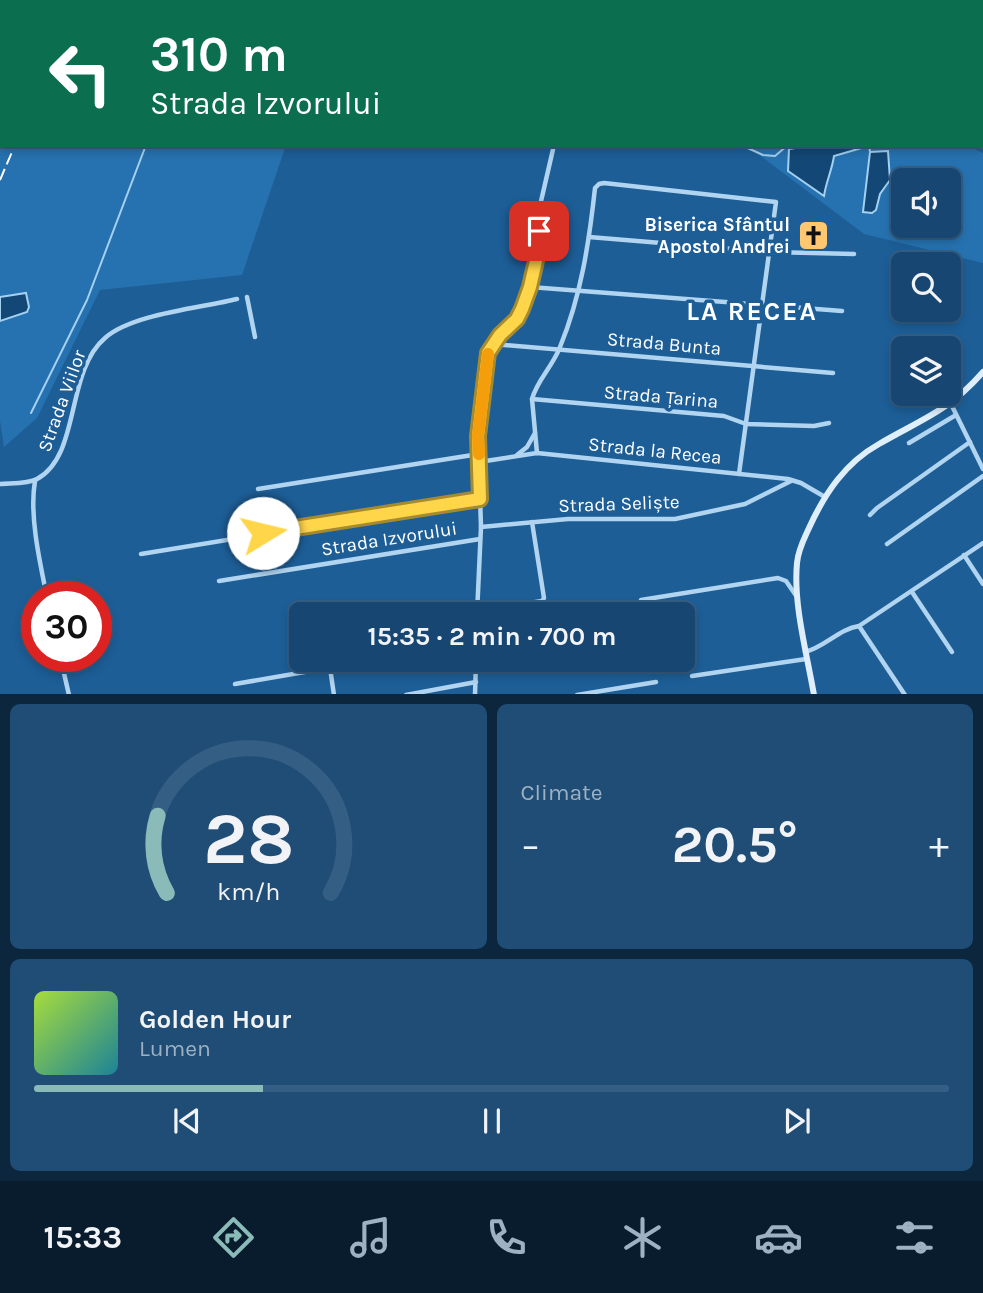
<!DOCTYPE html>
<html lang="en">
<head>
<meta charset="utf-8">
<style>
  body { margin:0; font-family:Karla,sans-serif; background:#1f4d76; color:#f1f3f6; height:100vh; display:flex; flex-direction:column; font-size:26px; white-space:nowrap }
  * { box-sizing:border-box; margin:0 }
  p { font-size:23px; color:#9eb1c3 }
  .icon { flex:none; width:38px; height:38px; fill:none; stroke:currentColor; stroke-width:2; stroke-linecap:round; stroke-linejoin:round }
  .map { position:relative; height:694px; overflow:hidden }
  .side { display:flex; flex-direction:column; gap:10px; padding:10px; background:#0c263e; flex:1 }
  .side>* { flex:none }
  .banner { position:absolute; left:0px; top:0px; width:984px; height:147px; box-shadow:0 4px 10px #0003,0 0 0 2px #355e84; background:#0b6e4f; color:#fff; overflow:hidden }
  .buttons { position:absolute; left:891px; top:168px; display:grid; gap:14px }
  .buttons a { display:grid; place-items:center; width:70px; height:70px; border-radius:10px; background:#164671; box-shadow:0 4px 10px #0003,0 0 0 2px #355e84; font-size:35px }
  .speed { position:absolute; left:21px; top:581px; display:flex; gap:14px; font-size:35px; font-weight:700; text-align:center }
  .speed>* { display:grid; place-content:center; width:91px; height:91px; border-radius:50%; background:#164671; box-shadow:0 4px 10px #0003,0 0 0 2px #355e84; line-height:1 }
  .speed .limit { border:10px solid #d22; background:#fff; color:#111 }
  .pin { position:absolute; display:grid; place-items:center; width:60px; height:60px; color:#fff; margin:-30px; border-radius:14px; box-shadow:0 4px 10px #0006 }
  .me { position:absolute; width:77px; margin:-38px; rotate:81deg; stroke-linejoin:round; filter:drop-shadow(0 0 5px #0008) }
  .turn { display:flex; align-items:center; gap:24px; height:147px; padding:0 35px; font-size:32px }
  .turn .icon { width:91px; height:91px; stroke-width:2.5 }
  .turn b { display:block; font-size:49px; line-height:60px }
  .big { font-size:52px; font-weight:700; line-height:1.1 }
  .side .widget { flex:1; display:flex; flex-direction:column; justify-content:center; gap:10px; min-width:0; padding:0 24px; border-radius:10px; background:#1f4d76 }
  .side .dial { align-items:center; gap:0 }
  .dial svg { height:182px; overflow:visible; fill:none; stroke:#355e84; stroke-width:7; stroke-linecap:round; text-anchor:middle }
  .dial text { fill:#f1f3f6; stroke:none }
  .song { display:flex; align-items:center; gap:21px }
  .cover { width:84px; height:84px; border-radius:10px; background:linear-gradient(135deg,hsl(80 70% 55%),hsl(190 70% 35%)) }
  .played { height:7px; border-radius:4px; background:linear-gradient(90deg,#8bbbb9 25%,#355e84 25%) }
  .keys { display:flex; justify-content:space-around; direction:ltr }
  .heat { display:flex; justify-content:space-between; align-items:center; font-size:38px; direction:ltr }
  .side .tiles { flex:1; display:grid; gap:10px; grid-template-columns:1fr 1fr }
  .widget:last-child { grid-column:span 2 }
  .trip { position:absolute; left:289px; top:602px; width:406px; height:70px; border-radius:10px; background:#164671; box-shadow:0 4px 10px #0003,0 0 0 2px #355e84; font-weight:700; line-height:70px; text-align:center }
  .tab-bar { display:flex; height:112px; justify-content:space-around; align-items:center; background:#091c2d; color:#9eb1c3 }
  .tab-bar .icon { width:49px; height:49px }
  .tab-bar .current { color:#8bbbb9 }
  .tab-bar b { font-size:32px; color:#f1f3f6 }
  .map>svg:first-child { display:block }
  .green { fill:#2672b0; fill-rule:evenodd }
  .water { fill:#134775; stroke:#a4d0f1; stroke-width:2 }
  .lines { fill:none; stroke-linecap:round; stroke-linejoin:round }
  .stream { stroke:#a4d0f1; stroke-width:2 }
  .street { stroke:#b1d4f0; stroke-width:4.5 }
  .secondary { stroke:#deeefb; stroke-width:6 }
  .rail { stroke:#fff; stroke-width:2; stroke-dasharray:12 5; stroke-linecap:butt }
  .route-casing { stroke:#a68a30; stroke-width:18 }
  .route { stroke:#ffd54a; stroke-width:12 }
  .slow { stroke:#f59e0b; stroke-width:12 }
  .labels { text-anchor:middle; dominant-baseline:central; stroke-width:7; stroke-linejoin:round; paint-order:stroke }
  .poi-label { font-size:19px; font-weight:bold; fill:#fff; stroke:#1d5e97; text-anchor:end }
  .street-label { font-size:19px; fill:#fff; stroke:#1d5e97 }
  .district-label { font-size:26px; font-weight:bold; letter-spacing:2px; fill:#fff; stroke:#1d5e97 }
</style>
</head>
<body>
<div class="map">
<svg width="983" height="695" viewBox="0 0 983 695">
  <rect width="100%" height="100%" fill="#1d5e97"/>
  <g class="green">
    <path d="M2,145H286L242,275L100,290L37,418L4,447L0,421V150Z"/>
    <path d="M746,145H966L983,153V263L864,234ZM903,180H948V226H903Z"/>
  </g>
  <g class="water">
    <path d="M815,145L865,147L834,156C832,170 826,182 824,196L788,171L789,149Z"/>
    <path d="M888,151L890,180L880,194L876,210L872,213L863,212L870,152Z"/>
    <path d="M26,293L29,307L27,312L0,321V297Z"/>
  </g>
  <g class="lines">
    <g class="stream">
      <path d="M158,0V2"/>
      <path d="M741,145L763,155L775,156L788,145"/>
      <path d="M869,145L870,152"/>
      <path d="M31,413L87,300L146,145"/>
    </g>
    <g class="street">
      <path d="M589,237L770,252L854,254"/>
      <path d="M530,287L842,311"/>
      <path d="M247,297L255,337"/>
      <path d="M493,344L833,373"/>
      <path d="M532,399L724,416L746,424L814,426L829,423"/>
      <path d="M951,404L983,469"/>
      <path d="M909,443L956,415"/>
      <path d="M537,453L532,399C537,380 553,366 560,347C581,296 589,243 595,188L599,184L604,183L776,202L739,474"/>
      <path d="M517,455L527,447L535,433"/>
      <path d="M479,462L537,453L788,479L801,483L825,497"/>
      <path d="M35,481C29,515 40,563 47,597"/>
      <path d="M0,484C11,483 28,484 37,479C81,455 65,372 105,338C132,314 201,308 237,299"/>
      <path d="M258,489L479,454"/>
      <path d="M870,515L877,508L970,442"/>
      <path d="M481,527L568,519H675L745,504L791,481"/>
      <path d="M887,544L983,476"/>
      <path d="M141,554L480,499"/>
      <path d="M964,555L983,584"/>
      <path d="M219,581L480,539"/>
      <path d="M912,592L952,652"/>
      <path d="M641,600L778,578L786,581L797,597"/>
      <path d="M477,611L542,601L544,598L532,522"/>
      <path d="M477,614L481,527L478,436L488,353L500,335L517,319L530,287L538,252L539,210L554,145"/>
      <path d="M859,626L905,695"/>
      <path d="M805,652C825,647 839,629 859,626L983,543"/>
      <path d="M60,656L69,695"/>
      <path d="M330,668L334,695"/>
      <path d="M692,676L806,659"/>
      <path d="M235,684L374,660"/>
      <path d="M406,695L476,682"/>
      <path d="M475,695L476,660"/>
      <path d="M577,695L656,682"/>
    </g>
    <path class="secondary" d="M814,695C807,654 793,604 797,563C798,550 804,539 809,528C825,493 845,463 879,444C922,419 949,411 983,372"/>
    <g class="rail">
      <path d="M38,2V0"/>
      <path d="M0,146L2,139"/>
      <path d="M0,180L15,145"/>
    </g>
  </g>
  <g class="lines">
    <defs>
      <path id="route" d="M263,533L480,499L478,436L488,353L500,335L517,319L522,309L530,287L538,252L539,231"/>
    </defs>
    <use href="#route" class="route-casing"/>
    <use href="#route" class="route"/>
    <path class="slow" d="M479,454L478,436L488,354"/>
  </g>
  <defs>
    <symbol id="church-square" viewBox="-11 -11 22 22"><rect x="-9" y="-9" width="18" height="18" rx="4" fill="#ffc770" stroke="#1d5e97"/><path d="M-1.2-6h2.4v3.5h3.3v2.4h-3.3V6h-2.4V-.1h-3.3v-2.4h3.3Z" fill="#111"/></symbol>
  </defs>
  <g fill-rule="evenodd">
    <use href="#church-square" x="796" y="218" width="35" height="35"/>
  </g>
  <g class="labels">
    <g class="poi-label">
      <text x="790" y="225">Biserica Sfântul<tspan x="790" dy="22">Apostol Andrei</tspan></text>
    </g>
    <g class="street-label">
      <text transform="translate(664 344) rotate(5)">Strada Bunta</text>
      <text transform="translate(661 397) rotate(5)">Strada Țarina</text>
      <text transform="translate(62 401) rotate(-70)">Strada Viilor</text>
      <text transform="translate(655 451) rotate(6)">Strada la Recea</text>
      <text transform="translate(619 504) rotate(-2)">Strada Seliște</text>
      <text transform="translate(389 539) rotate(-9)">Strada Izvorului</text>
    </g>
    <g class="district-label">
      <text x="752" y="311">LA RECEA</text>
    </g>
  </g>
</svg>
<div class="buttons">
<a><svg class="icon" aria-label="sound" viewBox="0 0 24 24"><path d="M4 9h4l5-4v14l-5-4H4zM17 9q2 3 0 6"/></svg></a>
<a><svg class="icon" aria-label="search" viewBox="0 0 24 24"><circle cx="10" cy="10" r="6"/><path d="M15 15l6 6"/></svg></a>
<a><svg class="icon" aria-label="layers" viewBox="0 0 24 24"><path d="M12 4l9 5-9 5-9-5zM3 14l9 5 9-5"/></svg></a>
</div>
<div class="speed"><div class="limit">30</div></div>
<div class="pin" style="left:539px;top:231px;background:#d93025"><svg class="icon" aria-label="arrive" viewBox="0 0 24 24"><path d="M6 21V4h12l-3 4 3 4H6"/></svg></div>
<svg class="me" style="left:263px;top:533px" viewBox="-20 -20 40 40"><circle r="19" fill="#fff"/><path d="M0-13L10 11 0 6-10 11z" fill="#ffd54a"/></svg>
<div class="trip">15:35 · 2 min · 700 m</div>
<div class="banner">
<div class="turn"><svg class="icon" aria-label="left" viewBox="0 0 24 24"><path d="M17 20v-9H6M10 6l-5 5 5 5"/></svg><div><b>310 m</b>Strada Izvorului</div></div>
</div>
</div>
<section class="side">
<div class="tiles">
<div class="widget dial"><svg viewBox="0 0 100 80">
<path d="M14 69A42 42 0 1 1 86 69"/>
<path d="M14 69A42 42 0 0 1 10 35" stroke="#8bbbb9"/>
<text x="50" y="56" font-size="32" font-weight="700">28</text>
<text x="50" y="72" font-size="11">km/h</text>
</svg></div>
<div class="widget"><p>Climate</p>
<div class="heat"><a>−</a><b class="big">20.5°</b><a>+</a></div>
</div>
<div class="widget">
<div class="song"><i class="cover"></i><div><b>Golden Hour</b><p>Lumen</p></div></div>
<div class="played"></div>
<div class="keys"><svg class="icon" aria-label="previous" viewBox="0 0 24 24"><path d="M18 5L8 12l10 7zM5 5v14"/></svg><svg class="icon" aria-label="pause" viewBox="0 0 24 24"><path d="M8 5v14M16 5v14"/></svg><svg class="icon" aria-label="next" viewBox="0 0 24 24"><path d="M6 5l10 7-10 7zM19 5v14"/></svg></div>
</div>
</div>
</section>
<nav class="tab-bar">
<b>15:33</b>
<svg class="icon current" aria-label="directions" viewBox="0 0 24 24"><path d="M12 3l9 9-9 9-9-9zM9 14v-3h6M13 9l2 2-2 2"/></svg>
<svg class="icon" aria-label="music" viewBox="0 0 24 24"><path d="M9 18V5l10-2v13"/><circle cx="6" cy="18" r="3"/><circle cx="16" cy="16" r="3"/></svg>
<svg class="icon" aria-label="phone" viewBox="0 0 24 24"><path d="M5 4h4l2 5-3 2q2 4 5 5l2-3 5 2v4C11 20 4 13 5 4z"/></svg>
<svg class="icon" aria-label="climate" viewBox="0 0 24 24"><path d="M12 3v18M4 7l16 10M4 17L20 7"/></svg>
<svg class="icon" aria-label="car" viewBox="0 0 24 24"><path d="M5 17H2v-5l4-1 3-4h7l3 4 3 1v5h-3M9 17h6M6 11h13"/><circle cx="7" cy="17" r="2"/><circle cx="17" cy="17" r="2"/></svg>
<svg class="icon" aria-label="filters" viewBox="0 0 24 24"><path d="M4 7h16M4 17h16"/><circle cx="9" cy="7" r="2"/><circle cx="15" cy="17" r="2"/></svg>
</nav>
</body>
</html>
